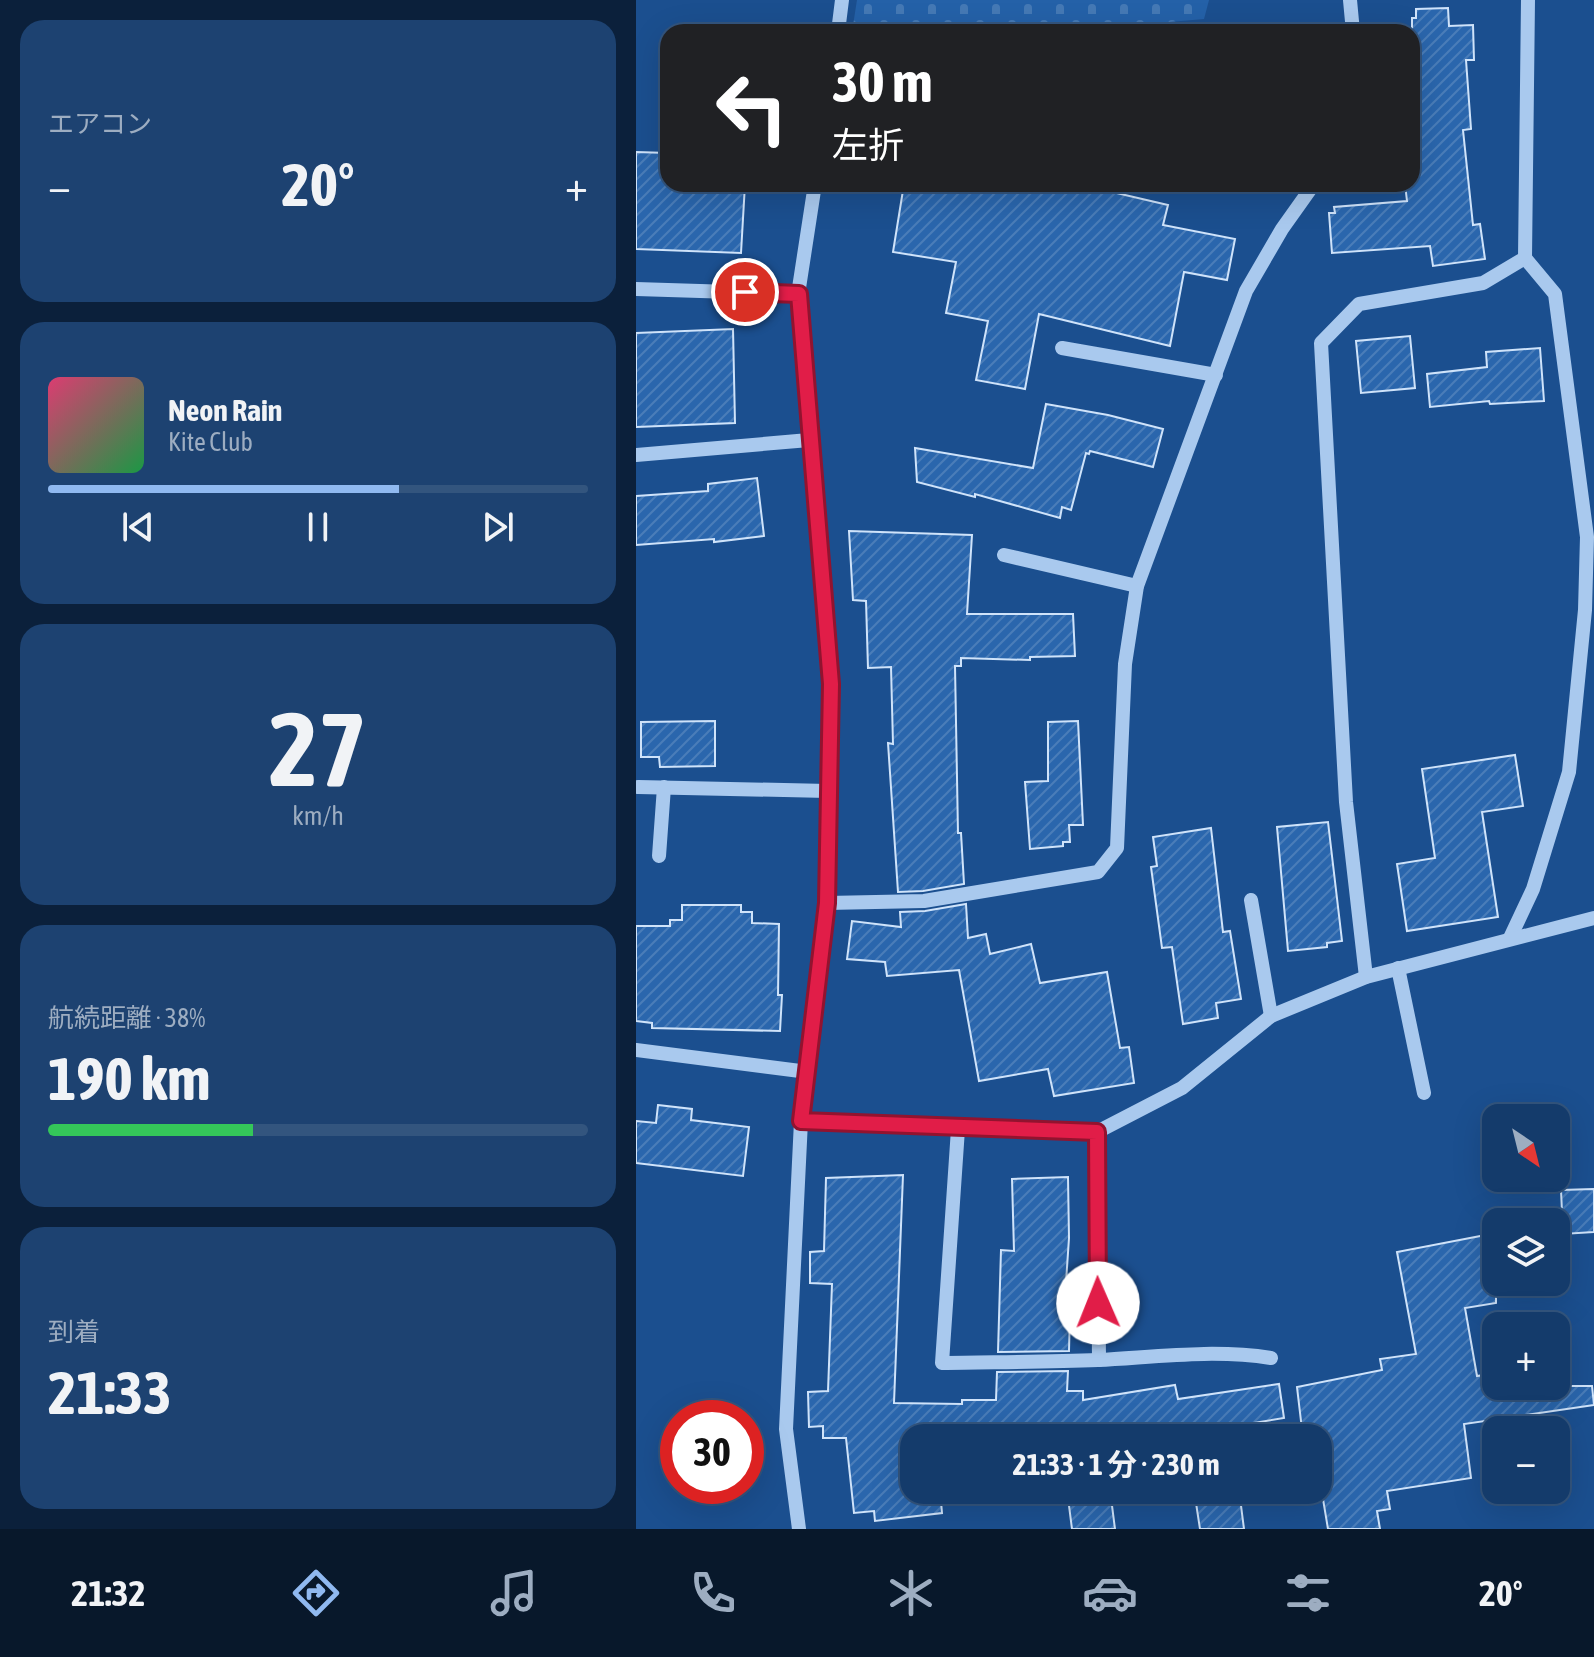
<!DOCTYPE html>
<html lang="ja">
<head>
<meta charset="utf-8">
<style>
  body { margin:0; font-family:"Asap Condensed","Noto Sans JP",sans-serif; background:#1d4271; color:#f1f3f6; height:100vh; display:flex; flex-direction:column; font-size:30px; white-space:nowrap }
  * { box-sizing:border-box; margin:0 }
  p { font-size:26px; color:#9dadc1 }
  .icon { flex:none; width:44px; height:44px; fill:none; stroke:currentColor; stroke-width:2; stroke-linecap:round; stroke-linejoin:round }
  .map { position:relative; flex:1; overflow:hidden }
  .side { display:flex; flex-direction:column; gap:20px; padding:20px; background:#0b203b; width:636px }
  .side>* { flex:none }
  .guide { position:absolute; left:24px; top:24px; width:760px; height:168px; border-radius:24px; box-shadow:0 8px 32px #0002,0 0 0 2px #33557e; background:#202124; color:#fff; overflow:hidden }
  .needle { width:52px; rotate:145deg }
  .controls { position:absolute; left:846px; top:1104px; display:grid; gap:16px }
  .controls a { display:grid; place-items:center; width:88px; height:88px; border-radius:16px; background:#143b6b; box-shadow:0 8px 32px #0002,0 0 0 2px #33557e; font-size:40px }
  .speed { position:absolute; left:24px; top:1400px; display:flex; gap:16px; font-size:40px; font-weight:700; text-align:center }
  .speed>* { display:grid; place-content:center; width:104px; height:104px; border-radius:50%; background:#143b6b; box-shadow:0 8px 32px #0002,0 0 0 2px #33557e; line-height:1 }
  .speed .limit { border:12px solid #d22; background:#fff; color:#111 }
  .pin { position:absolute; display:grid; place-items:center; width:68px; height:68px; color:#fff; margin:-34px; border:4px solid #fff; border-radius:50%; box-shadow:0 2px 8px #0007 }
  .me { position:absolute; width:88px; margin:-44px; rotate:359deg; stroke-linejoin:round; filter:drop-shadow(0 0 6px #0008) }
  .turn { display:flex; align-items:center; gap:28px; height:168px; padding:0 40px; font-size:36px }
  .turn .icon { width:104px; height:104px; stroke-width:2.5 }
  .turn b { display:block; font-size:56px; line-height:68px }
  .big { font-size:60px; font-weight:700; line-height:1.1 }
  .side .card { flex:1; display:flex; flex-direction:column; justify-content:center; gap:12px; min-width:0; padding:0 28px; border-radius:24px; background:#1d4271 }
  .side .dial { align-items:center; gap:0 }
  .dial b { font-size:104px; line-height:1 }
  .song { display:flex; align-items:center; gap:24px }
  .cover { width:96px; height:96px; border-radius:12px; background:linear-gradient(135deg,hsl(340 70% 55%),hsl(140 70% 35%)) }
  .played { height:8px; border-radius:4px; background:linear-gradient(90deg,#90b9f0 65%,#33557e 65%) }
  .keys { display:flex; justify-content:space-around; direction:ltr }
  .heat { display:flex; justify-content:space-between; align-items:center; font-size:44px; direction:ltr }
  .charge { height:12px; border-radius:6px; background:linear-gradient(90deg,#34c759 38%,#33557e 0) }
  .trip { position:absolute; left:264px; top:1424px; width:432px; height:80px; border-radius:24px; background:#143b6b; box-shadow:0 8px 32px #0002,0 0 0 2px #33557e; font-weight:700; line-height:80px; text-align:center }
  .menu { display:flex; height:128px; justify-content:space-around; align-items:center; background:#08182b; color:#9dadc1 }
  .menu .icon { width:56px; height:56px }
  .menu .selected { color:#90b9f0 }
  .menu b { font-size:36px; color:#f1f3f6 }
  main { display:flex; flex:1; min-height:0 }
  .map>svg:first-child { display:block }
  .cemetery { fill:url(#cemetery-stones) }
  .building { fill:url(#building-hatch); stroke:#cfe3fa; stroke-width:2 }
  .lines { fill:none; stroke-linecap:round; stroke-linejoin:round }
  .minor { stroke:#a9c9ee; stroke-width:14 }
  .route-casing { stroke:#92132f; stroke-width:20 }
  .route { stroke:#e11d48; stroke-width:14 }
</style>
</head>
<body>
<main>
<section class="side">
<div class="card"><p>エアコン</p>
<div class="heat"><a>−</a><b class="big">20°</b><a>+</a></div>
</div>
<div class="card">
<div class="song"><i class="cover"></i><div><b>Neon Rain</b><p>Kite Club</p></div></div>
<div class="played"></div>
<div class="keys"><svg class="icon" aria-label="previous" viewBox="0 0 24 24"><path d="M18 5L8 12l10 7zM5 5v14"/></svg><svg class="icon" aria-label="pause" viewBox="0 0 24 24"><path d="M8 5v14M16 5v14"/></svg><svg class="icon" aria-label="next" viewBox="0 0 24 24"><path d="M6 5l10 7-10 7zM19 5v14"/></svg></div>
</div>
<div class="card dial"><b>27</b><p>km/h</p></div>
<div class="card"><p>航続距離 · 38%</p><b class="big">190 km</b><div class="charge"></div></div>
<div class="card"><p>到着</p><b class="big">21:33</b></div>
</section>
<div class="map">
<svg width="958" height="1529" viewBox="0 0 958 1529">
  <defs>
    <pattern id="cemetery-stones" width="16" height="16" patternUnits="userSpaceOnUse" patternTransform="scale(2)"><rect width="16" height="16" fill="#2461a8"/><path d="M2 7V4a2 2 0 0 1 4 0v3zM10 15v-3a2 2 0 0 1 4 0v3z" fill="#4579b5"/></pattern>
    <pattern id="building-hatch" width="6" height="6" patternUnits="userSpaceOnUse" patternTransform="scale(2)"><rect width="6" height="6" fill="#2a66ad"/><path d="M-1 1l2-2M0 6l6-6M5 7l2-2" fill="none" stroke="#4a7db9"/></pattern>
  </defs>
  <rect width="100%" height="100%" fill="#1b4f8f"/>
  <path class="cemetery" d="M221,0H573L568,19L510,24L506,32H216Z"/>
  <g class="building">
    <path d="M812,8L813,26L837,25L838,60H830L835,129L827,130L837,225L844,224L849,259L797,266L794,246L696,253L693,213H699L698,207L771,201L769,184H776V18H780V9Z"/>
    <path d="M0,152L32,153V184H109L105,253L0,249Z"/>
    <path d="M268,184H442L532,205L527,225L599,239L591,280L548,272L534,346L403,314L389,389L340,380L352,321L310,313L320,262L257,252Z"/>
    <path d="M97,329L99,423L0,427V333Z"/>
    <path d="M774,336L779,388L725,393L720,341Z"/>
    <path d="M904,348L908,401L854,404L853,401L794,407L791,374L851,367L850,352Z"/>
    <path d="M410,404L472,415L527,429L517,467L454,451L453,454L450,453L435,510L426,507L424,518L339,494V497L281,482L279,448L397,468Z"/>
    <path d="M121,478L128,536L78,542V539L0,545V496L72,491V484Z"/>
    <path d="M213,531L336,535L331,614H437L439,656L394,657V660L325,658V666H319L322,833H325L328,884L287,891L262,892L252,743L257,744L255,667L232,668L230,601L217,600Z"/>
    <path d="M79,721V766L24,767L23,757H5V722Z"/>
    <path d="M442,721L447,825H433L434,842H427V846L394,849L389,782L412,781V722Z"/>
    <path d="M879,755L887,806L846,812L862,917L771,931L761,864L799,858L786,769Z"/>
    <path d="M692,822L706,941L691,943V947L652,951L641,827Z"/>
    <path d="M575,828L587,932L594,931L605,999L580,1003L582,1018L547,1024L536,947L526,948L515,867L521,866L517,837Z"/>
    <path d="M330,904L332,938L350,934L354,954L395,944L404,983L471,972L484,1048L493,1047L498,1083L418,1096L412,1069L343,1081L323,970L251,976L249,962L211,959L216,921L265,927L264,912L289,911Z"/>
    <path d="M46,905H105V912H116V923L143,924L142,995H146L144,1031L16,1028V1023L0,1021V926H34V920H46Z"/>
    <path d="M22,1105L56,1109L55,1120L113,1127L107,1176L0,1163V1121L20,1123Z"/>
    <path d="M267,1175L258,1403L326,1404V1400H360L361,1372L432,1371L431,1391H447V1400L539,1385L542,1399L643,1384L648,1418L593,1427L595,1438H278V1490H304L306,1513L239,1521L238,1511L218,1513L210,1438H187V1426L173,1427L172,1392L192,1391L196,1284L174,1283V1252L188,1251L190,1178Z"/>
    <path d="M432,1177L433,1238L428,1312H434L433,1351L362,1352L365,1250L378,1251L376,1179Z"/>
    <path d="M958,1189V1232L927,1234L925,1190Z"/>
    <path d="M860,1233V1303L829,1308L841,1376L860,1373V1386H956L958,1405L828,1424L835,1478L751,1491L754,1509L741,1511L744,1529H692L682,1469V1438H667L661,1387L746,1370L744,1359L780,1354L761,1252Z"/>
    <path d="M431,1490H474L479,1529H436Z"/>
    <path d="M558,1490H603L608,1529H564Z"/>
  </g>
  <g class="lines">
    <g class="minor">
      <path d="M714,0L717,32"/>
      <path d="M202,32L206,0"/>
      <path d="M0,289L163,294"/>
      <path d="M426,348L580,375"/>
      <path d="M0,455L173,440"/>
      <path d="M368,555L501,586"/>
      <path d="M2,787L192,791"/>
      <path d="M23,856L28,787"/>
      <path d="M615,900L635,1016"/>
      <path d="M191,903L288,901L462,872L481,848L489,664L501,586L610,291L646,229L678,184"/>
      <path d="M874,938L897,889L933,772L949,610L951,537L919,294L889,258"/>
      <path d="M762,968L788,1093"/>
      <path d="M730,977L710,802L685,343L723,304L847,283L889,258L892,0"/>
      <path d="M0,1050L172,1072"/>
      <path d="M165,1121L461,1132L546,1088L635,1016L730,977L958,918"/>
      <path d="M322,1129L306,1363C358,1362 410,1362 462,1360C520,1357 577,1349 635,1358"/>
      <path d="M461,1132L463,1360"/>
      <path d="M163,1529L150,1429L165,1121L191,903L195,684L163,288L179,184"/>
    </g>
  </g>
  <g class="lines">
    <defs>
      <path id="route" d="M109,292L163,294L195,684L191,903L165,1121L461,1132L462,1303"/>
    </defs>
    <use href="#route" class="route-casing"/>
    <use href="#route" class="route"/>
  </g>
</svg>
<div class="controls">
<a><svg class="needle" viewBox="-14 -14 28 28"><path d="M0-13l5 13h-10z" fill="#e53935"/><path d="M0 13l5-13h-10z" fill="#9dadc1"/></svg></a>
<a><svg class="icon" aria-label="layers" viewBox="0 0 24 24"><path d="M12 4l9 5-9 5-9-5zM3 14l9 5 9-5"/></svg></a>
<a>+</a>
<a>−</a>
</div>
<div class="speed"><div class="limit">30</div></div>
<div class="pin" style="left:109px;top:292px;background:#d93025"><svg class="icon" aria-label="arrive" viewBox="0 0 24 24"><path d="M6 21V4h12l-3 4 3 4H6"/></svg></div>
<svg class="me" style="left:462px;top:1303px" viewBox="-20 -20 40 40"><circle r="19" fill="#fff"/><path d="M0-13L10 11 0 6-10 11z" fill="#e11d48"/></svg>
<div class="trip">21:33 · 1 分 · 230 m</div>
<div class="guide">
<div class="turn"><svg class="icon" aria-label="left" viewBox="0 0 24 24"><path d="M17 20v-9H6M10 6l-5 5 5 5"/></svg><div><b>30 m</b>左折</div></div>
</div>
</div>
</main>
<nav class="menu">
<b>21:32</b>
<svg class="icon selected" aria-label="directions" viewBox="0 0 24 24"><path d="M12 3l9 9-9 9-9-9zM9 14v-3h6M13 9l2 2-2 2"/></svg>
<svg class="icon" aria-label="music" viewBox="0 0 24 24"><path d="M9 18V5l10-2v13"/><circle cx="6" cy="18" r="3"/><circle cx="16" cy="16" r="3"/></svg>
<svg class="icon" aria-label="phone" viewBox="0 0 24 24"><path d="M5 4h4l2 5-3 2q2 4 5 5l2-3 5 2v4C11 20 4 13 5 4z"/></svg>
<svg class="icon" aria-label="climate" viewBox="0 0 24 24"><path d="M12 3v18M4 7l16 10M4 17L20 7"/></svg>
<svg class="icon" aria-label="car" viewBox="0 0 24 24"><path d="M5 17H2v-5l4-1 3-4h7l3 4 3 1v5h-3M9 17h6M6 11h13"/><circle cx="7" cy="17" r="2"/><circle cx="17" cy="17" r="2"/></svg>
<svg class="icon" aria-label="filters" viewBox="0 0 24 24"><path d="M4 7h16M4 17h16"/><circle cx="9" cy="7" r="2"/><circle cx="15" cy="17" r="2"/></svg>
<b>20°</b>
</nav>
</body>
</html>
